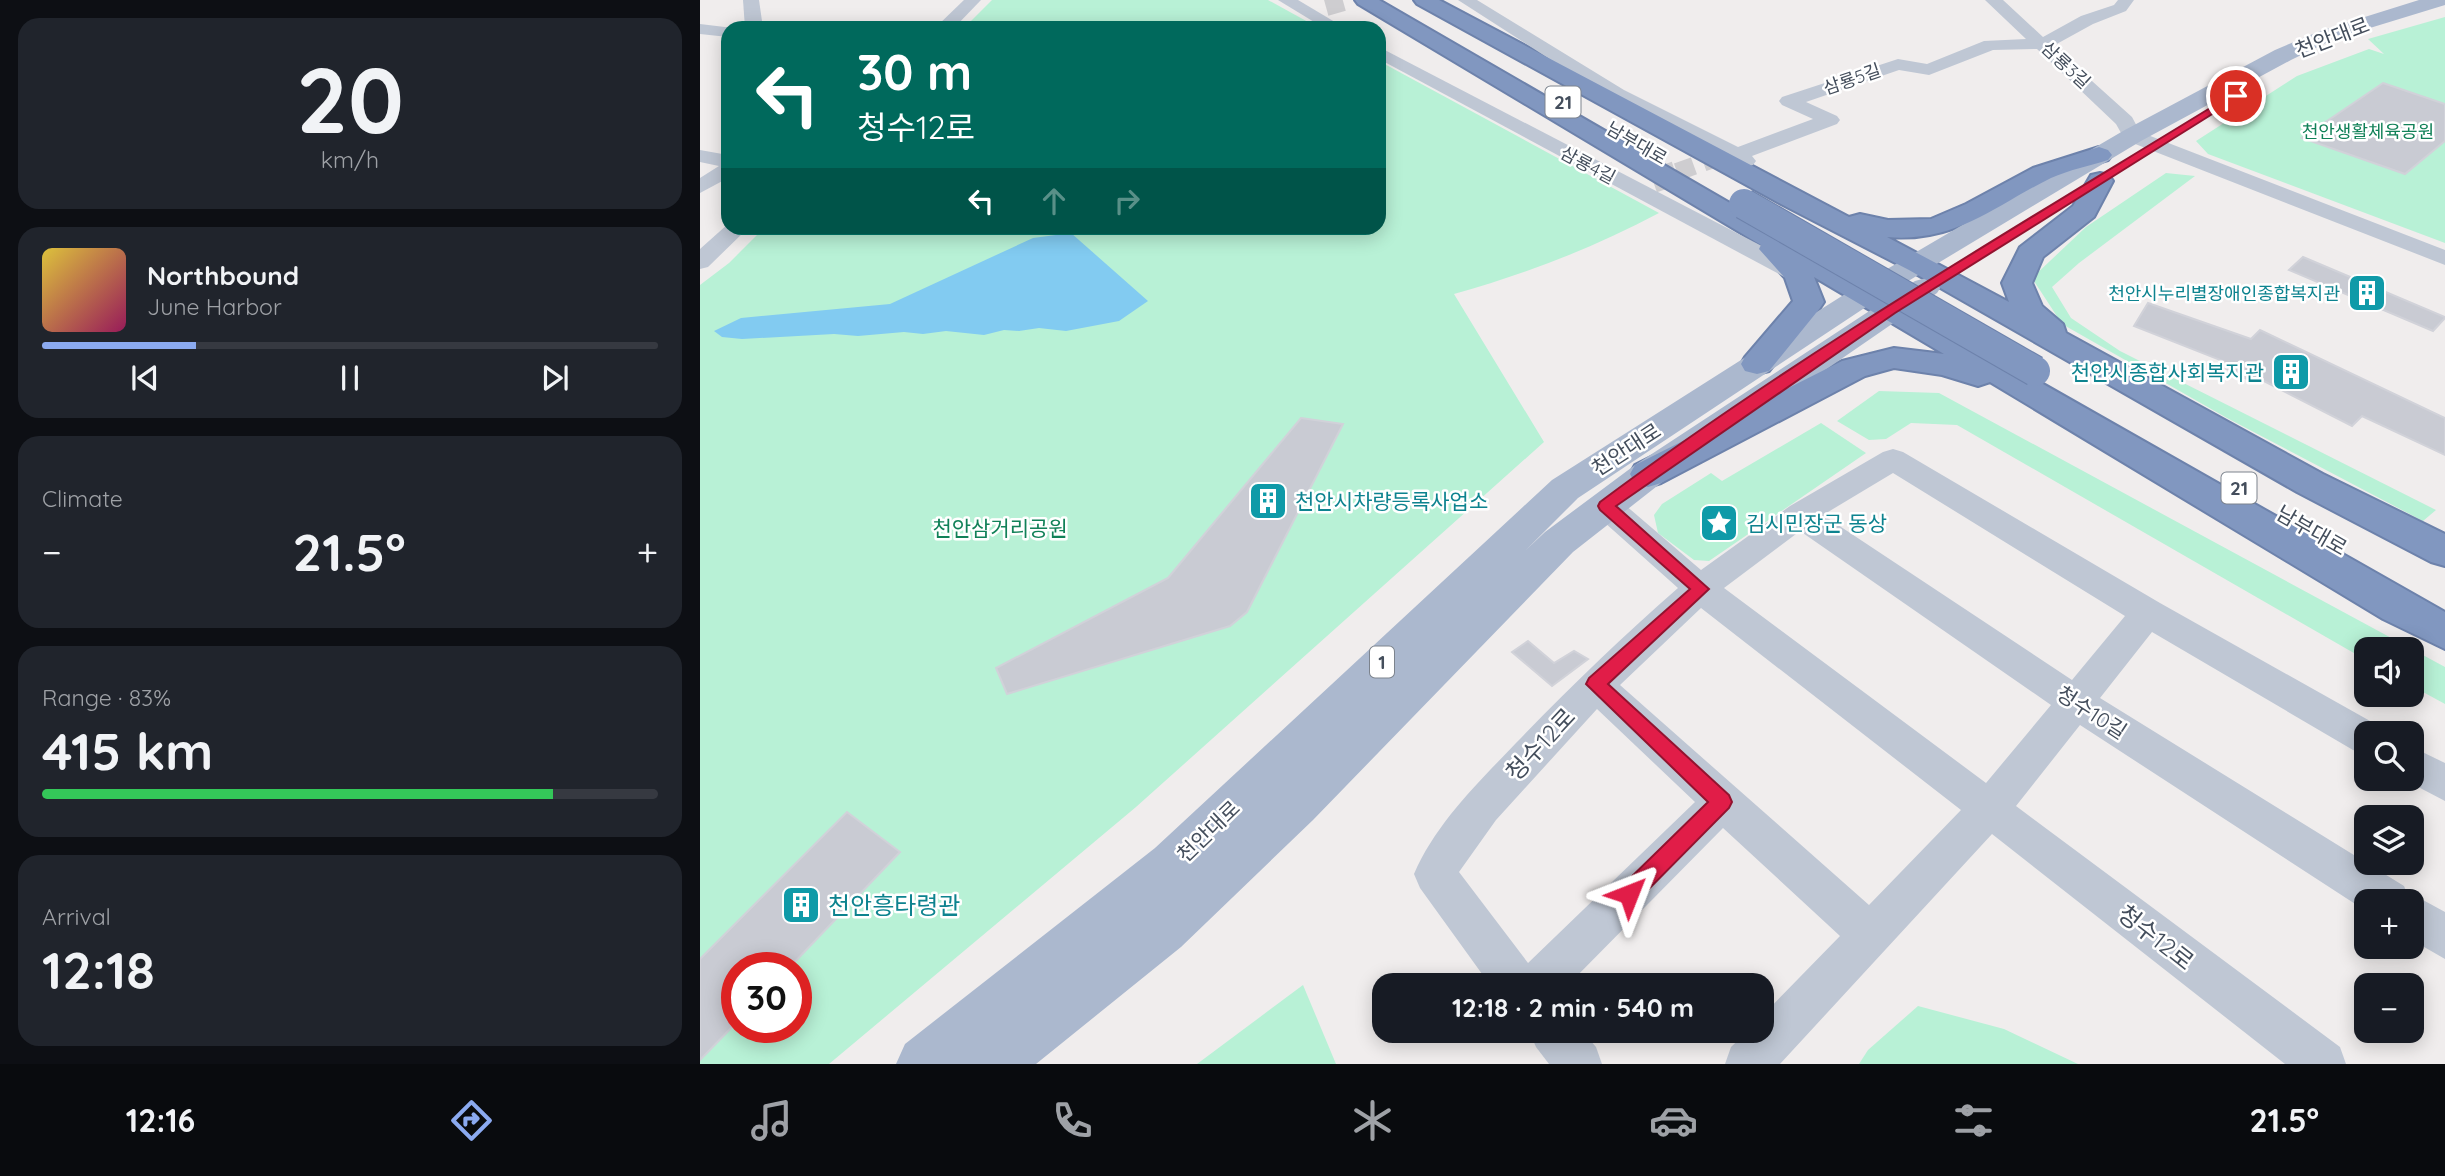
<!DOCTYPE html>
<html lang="en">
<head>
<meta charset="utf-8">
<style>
  body { margin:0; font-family:Quicksand,"Noto Sans KR",sans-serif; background:#20242c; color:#f1f3f6; height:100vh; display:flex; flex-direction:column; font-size:26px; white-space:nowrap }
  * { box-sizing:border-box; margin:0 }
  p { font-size:23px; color:#9ea1a6 }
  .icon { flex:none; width:38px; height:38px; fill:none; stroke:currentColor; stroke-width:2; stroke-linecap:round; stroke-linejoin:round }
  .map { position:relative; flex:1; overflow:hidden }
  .details { display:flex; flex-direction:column; gap:18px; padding:18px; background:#0d0f14; width:700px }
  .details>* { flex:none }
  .guide { position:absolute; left:21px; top:21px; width:665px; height:214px; border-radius:21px; box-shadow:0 4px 18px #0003; background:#00695c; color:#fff; overflow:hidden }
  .tools { position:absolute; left:1654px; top:637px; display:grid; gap:14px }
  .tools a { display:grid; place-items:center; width:70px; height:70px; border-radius:14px; background:#171b24; box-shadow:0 4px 18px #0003; font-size:35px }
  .speed { position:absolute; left:21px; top:952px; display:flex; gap:14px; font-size:35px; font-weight:700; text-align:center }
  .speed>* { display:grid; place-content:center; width:91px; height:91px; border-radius:50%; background:#171b24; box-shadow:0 4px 18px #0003; line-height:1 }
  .speed .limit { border:10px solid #d22; background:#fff; color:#111 }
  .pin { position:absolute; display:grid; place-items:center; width:60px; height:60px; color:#fff; margin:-30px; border:4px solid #fff; border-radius:50%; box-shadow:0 2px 7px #0007 }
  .me { position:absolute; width:77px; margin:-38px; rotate:45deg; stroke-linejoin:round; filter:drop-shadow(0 0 5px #0008) }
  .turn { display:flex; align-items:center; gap:24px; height:147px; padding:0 21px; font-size:32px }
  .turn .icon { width:91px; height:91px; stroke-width:2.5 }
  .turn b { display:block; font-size:49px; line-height:60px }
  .lanes { display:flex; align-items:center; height:66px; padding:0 21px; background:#0003; justify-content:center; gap:35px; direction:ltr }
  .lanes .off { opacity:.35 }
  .big { font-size:52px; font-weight:700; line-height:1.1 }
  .details .card { flex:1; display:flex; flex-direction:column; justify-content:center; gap:10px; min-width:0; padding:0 24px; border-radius:21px; background:#20242c }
  .details .dial { align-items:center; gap:0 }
  .dial b { font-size:91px; line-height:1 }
  .song { display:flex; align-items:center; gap:21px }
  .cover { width:84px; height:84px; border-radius:10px; background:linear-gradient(135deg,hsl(50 70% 55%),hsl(330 70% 35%)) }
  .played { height:7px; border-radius:4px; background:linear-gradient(90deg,#8baaf0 25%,#363941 25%) }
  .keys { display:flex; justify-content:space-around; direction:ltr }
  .heat { display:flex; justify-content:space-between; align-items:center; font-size:38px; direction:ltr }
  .charge { height:10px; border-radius:5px; background:linear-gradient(90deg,#34c759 83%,#363941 0) }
  .trip { position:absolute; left:672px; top:973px; width:402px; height:70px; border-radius:21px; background:#171b24; box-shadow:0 4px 18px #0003; font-weight:700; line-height:70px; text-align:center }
  .menu { display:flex; height:112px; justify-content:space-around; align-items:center; background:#090b0e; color:#9ea1a6 }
  .menu .icon { width:49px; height:49px }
  .menu .selected { color:#8baaf0 }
  .menu b { font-size:32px; color:#f1f3f6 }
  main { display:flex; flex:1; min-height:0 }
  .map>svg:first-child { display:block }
  .green { fill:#b8f1d6; fill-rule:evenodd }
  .water { fill:#82cbf1 }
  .building { fill:#c9cbd3; stroke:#d1d2d9; stroke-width:2 }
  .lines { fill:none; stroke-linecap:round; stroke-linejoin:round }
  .minor-tunnel-far1 { stroke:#cecdd0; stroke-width:18; stroke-dasharray:18 10; stroke-linecap:butt }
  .minor-tunnel { stroke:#cecdd0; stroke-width:24; stroke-dasharray:24 12; stroke-linecap:butt }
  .highway-casing { stroke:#6d82ab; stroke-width:4 }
  .minor { fill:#bfc7d4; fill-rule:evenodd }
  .major { fill:#abb8ce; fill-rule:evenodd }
  .highway { fill:#8197c0; fill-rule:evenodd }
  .highway-bridge-casing { stroke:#6d82ab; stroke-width:32; stroke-linecap:butt }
  .highway-bridge { stroke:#8197c0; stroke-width:30 }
  .route { fill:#e11d48; stroke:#92132f; stroke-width:2 }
  .labels { text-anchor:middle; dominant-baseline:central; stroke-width:5; stroke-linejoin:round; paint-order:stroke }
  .far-street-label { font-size:18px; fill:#444e5c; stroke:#fff }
  .far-park-label { font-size:18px; fill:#118158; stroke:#fff }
  .far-culture-label { font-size:18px; fill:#0d838f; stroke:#fff; text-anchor:end }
  .shield { fill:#fff; stroke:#7c838d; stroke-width:2 }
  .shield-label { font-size:19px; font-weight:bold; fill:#444e5c }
  .street-label { font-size:21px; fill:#444e5c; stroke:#fff }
  .culture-label { font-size:21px; fill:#0d838f; stroke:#fff; text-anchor:start }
  .park-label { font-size:21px; fill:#118158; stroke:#fff }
  .near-street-label { font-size:24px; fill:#444e5c; stroke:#fff }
  .near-culture-label { font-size:24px; fill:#0d838f; stroke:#fff; text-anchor:start }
</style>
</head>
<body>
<main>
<section class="details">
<div class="card dial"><b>20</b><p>km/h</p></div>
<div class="card">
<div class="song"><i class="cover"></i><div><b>Northbound</b><p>June Harbor</p></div></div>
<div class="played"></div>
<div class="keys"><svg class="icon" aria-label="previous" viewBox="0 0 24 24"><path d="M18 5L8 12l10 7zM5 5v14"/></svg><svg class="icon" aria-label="pause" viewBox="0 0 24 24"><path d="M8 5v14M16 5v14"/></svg><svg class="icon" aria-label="next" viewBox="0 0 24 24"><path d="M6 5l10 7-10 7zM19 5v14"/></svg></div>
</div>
<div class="card"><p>Climate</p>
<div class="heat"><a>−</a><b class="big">21.5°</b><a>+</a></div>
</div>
<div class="card"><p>Range · 83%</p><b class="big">415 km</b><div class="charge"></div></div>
<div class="card"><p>Arrival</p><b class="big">12:18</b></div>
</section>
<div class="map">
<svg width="1745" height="1064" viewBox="0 0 1745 1064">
  <rect width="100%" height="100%" fill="#f0eded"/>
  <g class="green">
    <path d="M292,0H568L619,28H264Z"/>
    <path d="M1745,17V243L1508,154L1496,141L1597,76L1669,49L1684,54L1668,39Z"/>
    <path d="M679,61L959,213C893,248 826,274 754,294L844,442L436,807L129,1064H0V285L29,263L64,228H679ZM37,968H96V1027H37Z"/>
    <path d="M1466,173L1495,176L1379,263L1352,287L1371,318L1420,351L1736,510L1723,521L1527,418L1362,324L1332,278L1386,227Z"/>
    <path d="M1179,391L1239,393L1745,667V704L1712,686V649H1666V660L1257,425L1211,423L1186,439L1169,440L1137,421Z"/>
    <path d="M1121,423L1166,453L1009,561L994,560L958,533L954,515L962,504L1011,473L1022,481Z"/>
    <path d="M603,985L636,1064H497Z"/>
    <path d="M1218,1006L1304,1029L1378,1064H1159L1168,1050Z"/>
  </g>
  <path class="water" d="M371,233L448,301L419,321L366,331L339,328L319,331L304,330L284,335L246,331L223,334L204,332L158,336L134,334L42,339L22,337L14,331L41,318L190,304L333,238Z"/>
  <g class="building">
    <path d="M1683,83L1745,104V141L1705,174L1602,138Z"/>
    <path d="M1603,257L1745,317V318L1733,331L1589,270Z"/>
    <path d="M1448,303L1551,339L1560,330L1745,418V455L1662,416L1652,426L1560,379L1555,383L1519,365L1523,361L1434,326Z"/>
    <path d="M601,418L643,424L547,612L530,626L307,694L296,668L468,578Z"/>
    <path d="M828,641L854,663L874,651L888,659L852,686L812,652Z"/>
    <path d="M147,812L200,852L89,968H37V1022L0,1060V959Z"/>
  </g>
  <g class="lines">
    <g class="minor-tunnel-far1">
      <path d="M626,7L651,0"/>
      <path d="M977,172L1027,154"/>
    </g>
    <path class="minor-tunnel" d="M953,181L982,171"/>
    <defs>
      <g id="highway">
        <path d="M655,0H679L1322,372L1745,612V649L1683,619L1290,382L1278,386L1242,375L1194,368L1165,376L961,483L948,487L935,483L930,474L935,465L1142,361L1194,348L1244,354L1114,277L1124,302L1120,308L1069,371L1057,374L1045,371L1041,364L1045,357L1093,301L1085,278L1059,249L1061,245L658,4Z"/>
        <path d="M714,0H739L1149,217L1160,214L1188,220L1231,219L1266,204L1333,168L1399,147L1408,150L1412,155L1408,160C1389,166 1369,170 1351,178C1294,206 1256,243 1187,237L1309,302L1302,283L1320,247L1373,206L1391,175L1400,173L1409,175L1413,181L1394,217L1343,257L1332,283L1342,306L1363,324L1366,333L1623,474L1745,534V566L1731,562L1597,492L1209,270L1081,204L717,4Z"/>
      </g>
    </defs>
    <use href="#highway" class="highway-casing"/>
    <g class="minor">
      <path d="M43,0H59L63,28H45Z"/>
      <path d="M264,0H281L254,28H235Z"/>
      <path d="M578,0H598L645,28H624Z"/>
      <path d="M758,0H777L924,90L1038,147L1113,119L1082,105L1079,101L1082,97L1198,59L1227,64L1284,41L1326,39L1285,0H1303L1343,37L1381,16L1414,5L1418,0H1434L1426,11L1393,24L1353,46L1432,117L1440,132L1745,250V265L1425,140L1416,124L1337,49L1293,50L1229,75L1199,70L1106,102L1137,116L1140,120L1137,124L1052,156L1056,161L1053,165L1046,167L1020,158L1018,152L1007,145L910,98Z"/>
      <path d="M0,24L33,28H28V37L0,34Z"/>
      <path d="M679,47L1108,270L1111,275L1108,280L1099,282L1090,280L679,59Z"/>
      <path d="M0,150L28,155V178L0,193V178L19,166L0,162Z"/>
      <path d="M28,224V228H48L8,267L0,269V249Z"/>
      <path d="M1193,449L1203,452L1460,603L1679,726L1683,733H1666V755L1653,750L1452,632L1400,698L1704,886L1708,896L1712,894L1745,912V959L1712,940V901H1666V911L1380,725L1316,806L1640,1047L1646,1064H1585L1292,834L1080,1064H1025L1031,1047L1048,1031H1062V1016L1140,936L1023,828L868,985H790L720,888L714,874C736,823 778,783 816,743C868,689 921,638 978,588L895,514L891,506L895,498L906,495L917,498L1001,570L1090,506L1183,452ZM1193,473L1425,616L1372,680L1123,515ZM1100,531L1351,705L1286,783L1024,588ZM1001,608L1261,810L1169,905L920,685ZM897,709L995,802L828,963L759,872L796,820Z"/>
      <path d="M1712,747L1745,763V801L1703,779H1712Z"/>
      <path d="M829,1031H882L896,1047L902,1064H849L836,1047Z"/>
    </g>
    <path class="major" d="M1719,0H1745V5L1634,39L1591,60L1441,141L1175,301L878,498L826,550L845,532L935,465L1215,281L1226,278L1237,281L1241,287L1237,293L961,483L873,552L613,820L481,947L336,1064H196L205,1044L455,848L852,480L1153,289L1423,131L1575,50L1620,31Z"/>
    <use href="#highway" class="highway"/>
    <defs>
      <path id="highway-bridge" d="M1044,204L1335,371"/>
    </defs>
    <use href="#highway-bridge" class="highway-bridge-casing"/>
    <use href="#highway-bridge" class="highway-bridge"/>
  </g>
  <path class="route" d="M1533,94L1541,96L1195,313L916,506L1009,589L908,684L1029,795L1032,802L1029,808L937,901L929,904L922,901L919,894L922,886L1008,802L886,684L889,678L990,589L900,510L898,506L900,502C1101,352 1320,225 1533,94Z"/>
  <defs>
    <symbol id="building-square" viewBox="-11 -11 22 22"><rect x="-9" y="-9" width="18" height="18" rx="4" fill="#0f9aa8" stroke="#fff"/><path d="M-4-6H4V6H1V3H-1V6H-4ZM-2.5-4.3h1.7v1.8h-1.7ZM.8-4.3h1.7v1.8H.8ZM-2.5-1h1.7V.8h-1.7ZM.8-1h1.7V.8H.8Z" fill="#fff"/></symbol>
    <symbol id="sight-square" viewBox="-11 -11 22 22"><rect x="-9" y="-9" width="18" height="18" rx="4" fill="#0f9aa8" stroke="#fff"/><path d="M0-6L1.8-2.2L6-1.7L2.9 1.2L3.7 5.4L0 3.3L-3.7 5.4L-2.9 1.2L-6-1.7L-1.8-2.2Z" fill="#fff"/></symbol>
  </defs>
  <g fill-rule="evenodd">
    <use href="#building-square" x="1645" y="271" width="44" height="44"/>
    <use href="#building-square" x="1569" y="350" width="44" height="44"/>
    <use href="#building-square" x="546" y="479" width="44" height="44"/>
    <use href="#sight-square" x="997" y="501" width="44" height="44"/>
    <use href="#building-square" x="79" y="883" width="44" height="44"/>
  </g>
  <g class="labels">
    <g class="far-street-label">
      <text transform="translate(1366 65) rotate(43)">삼룡3길</text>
      <text transform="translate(1152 79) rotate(-19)">삼룡5길</text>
      <text transform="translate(937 143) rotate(30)">남부대로</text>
      <text transform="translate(888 165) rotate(28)">삼룡4길</text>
    </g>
    <g class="far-park-label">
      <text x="1668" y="131">천안생활체육공원</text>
    </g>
    <g class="far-culture-label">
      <text x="1640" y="293">천안시누리별장애인종합복지관</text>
    </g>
    <g class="shield">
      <rect x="845.5" y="86.5" width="35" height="31" rx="5"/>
      <rect x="1521.5" y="472.5" width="35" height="31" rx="5"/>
      <rect x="670" y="646.5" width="24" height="31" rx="5"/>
    </g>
    <g class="shield-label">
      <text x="863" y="102">21</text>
      <text x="1539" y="488">21</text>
      <text x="682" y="662">1</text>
    </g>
    <g class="street-label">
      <text transform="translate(1632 37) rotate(-21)">천안대로</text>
      <text transform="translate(926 449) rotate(-33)">천안대로</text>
      <text transform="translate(1612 530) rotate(30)">남부대로</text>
      <text transform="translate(1392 712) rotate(33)">청수10길</text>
      <text transform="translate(508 831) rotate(-44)">천안대로</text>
    </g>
    <g class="culture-label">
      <text x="1564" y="372" text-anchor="end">천안시종합사회복지관</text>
      <text x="595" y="501">천안시차량등록사업소</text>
      <text x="1046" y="523">김시민장군 동상</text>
    </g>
    <g class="park-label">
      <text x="300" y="528">천안삼거리공원</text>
    </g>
    <g class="near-street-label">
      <text transform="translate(840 744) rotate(-47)">청수12로</text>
      <text transform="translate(1456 937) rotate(38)">청수12로</text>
    </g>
    <g class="near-culture-label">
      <text x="128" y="905">천안흥타령관</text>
    </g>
  </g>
</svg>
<div class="tools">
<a><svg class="icon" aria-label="sound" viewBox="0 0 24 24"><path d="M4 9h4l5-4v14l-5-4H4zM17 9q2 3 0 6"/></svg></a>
<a><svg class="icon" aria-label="search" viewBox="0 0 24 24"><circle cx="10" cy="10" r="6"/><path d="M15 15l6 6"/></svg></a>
<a><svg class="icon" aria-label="layers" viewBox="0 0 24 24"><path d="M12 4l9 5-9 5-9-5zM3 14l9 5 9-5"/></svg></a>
<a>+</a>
<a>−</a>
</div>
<div class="speed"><div class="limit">30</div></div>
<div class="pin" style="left:1536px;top:96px;background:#d93025"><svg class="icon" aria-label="arrive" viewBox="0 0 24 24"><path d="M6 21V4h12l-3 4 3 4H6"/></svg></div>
<svg class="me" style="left:929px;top:894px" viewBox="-20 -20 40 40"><path d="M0-17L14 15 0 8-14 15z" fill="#e11d48" stroke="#fff" stroke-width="4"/></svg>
<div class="trip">12:18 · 2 min · 540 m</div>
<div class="guide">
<div class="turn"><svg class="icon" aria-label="left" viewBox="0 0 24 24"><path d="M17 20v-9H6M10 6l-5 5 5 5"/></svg><div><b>30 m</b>청수12로</div></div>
<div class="lanes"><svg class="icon" aria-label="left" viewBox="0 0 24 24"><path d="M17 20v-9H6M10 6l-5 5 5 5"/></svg><svg class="icon off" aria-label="ahead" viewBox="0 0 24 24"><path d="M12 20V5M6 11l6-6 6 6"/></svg><svg class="icon off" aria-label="right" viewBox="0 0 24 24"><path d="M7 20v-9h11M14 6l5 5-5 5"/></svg></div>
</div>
</div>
</main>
<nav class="menu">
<b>12:16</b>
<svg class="icon selected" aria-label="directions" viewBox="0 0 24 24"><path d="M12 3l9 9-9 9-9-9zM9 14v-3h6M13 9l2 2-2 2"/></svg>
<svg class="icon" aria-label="music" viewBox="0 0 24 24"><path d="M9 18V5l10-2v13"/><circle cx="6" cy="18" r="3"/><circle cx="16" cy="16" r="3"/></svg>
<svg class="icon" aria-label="phone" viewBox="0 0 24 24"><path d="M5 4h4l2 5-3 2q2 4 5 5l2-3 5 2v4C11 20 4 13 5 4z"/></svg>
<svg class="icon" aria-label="climate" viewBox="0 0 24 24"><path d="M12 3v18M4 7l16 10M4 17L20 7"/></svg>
<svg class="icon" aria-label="car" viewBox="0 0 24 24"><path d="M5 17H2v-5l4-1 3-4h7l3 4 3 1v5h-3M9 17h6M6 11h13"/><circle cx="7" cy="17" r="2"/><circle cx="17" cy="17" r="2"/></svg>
<svg class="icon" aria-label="filters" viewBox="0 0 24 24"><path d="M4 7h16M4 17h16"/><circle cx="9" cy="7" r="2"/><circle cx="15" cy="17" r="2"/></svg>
<b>21.5°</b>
</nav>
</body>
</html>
